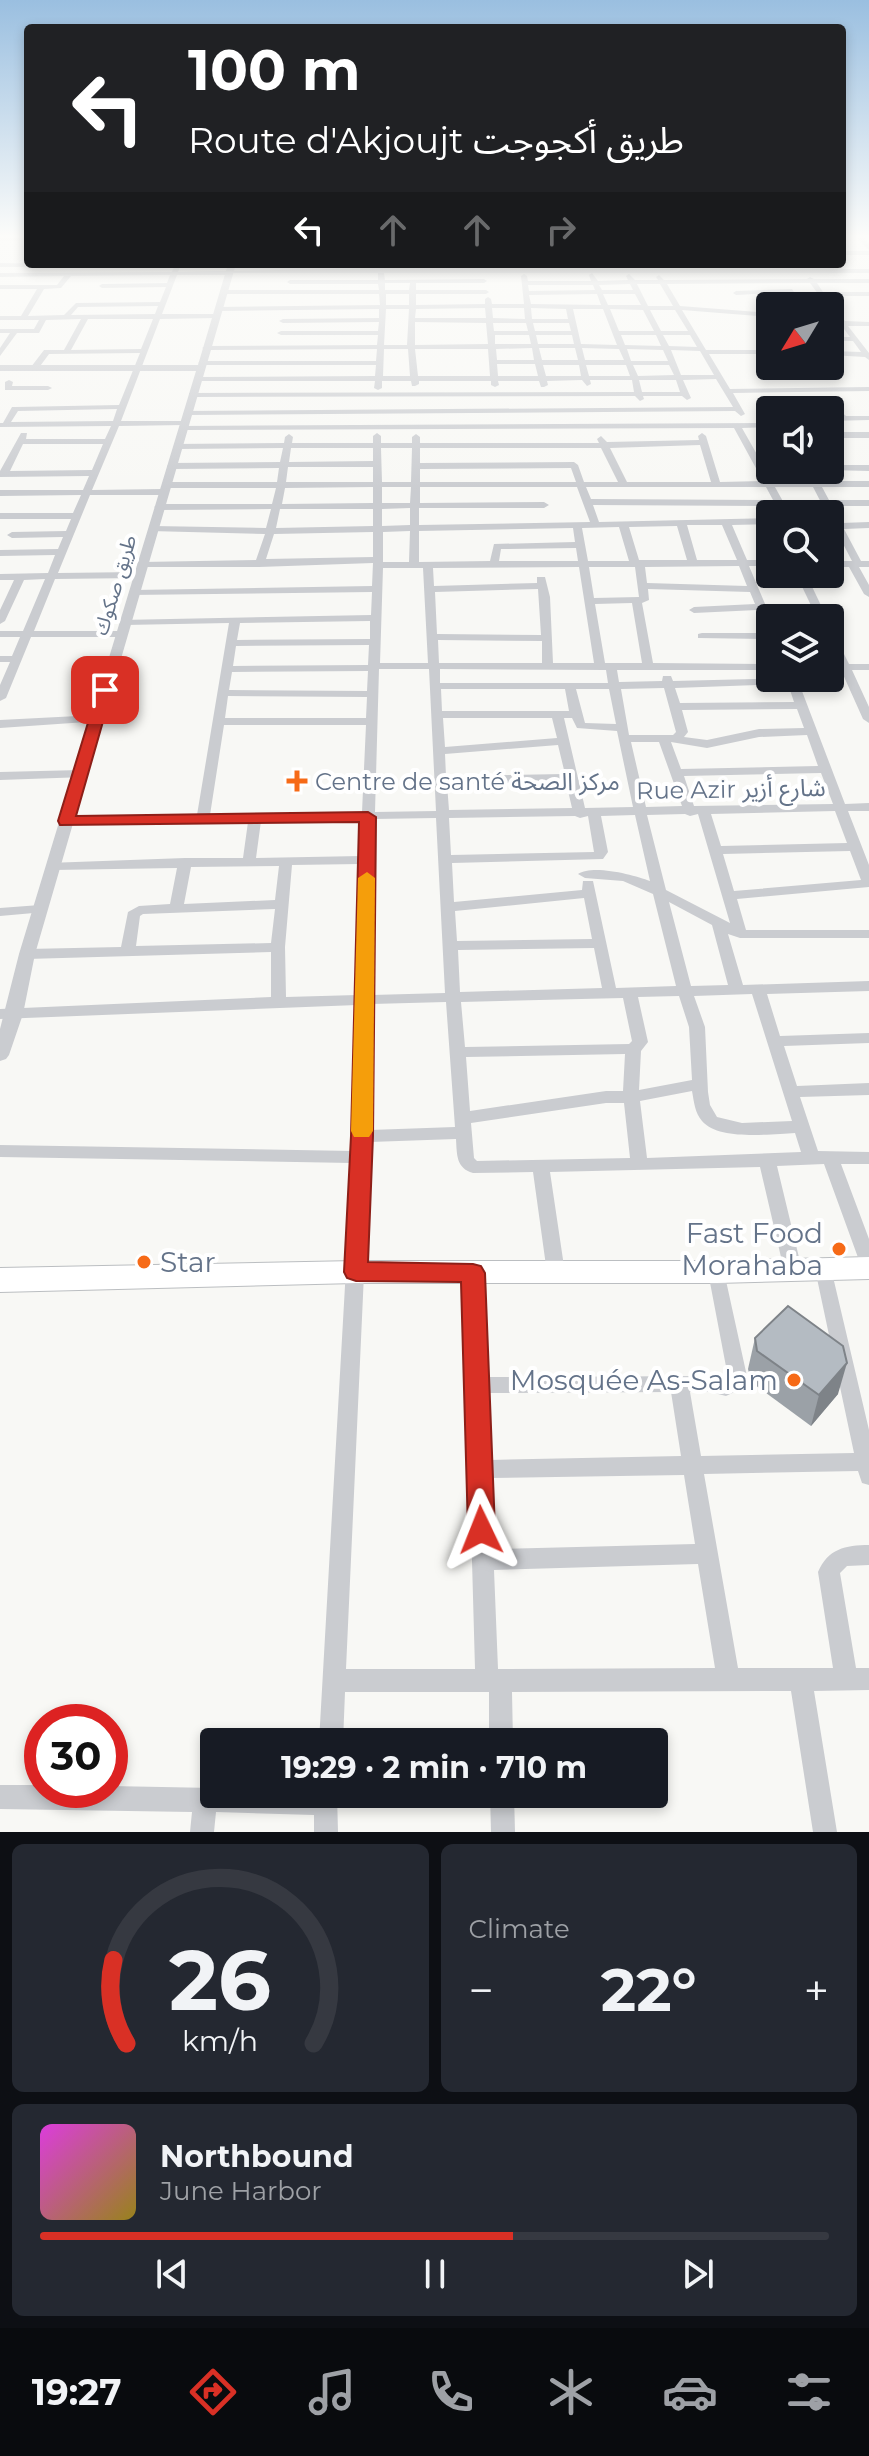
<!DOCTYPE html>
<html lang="en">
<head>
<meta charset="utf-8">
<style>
  body { margin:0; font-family:Montserrat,"Noto Sans Arabic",sans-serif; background:#242831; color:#f1f3f6; height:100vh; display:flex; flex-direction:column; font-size:30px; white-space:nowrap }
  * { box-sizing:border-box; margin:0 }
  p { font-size:26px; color:#9ea1a6 }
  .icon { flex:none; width:44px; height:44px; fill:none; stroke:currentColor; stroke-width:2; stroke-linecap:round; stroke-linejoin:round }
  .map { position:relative; height:1832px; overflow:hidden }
  .side { display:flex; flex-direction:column; gap:12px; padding:12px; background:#0d0f14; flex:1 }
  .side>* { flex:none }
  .hud { position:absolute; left:24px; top:24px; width:822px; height:244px; border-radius:8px; box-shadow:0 4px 12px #0003; background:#202124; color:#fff; overflow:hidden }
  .needle { width:52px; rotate:232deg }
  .fabs { position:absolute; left:756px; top:292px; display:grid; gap:16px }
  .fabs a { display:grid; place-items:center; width:88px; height:88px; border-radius:8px; background:#171b24; box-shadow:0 4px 12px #0003; font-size:40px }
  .speed { position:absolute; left:24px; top:1704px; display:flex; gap:16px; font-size:40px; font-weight:700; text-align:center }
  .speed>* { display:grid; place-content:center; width:104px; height:104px; border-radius:50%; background:#171b24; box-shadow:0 4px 12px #0003; line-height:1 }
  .speed .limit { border:12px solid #d22; background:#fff; color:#111 }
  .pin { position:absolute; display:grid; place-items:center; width:68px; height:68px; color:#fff; margin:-34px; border-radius:16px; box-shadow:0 4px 12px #0006 }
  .me { position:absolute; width:88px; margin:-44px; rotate:358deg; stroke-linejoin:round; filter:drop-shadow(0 0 6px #0008) }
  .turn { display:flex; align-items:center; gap:28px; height:168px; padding:0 32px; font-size:36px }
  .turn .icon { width:104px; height:104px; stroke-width:2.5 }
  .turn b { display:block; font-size:56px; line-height:68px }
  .lanes { display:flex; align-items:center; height:76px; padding:0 32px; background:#0003; justify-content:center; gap:40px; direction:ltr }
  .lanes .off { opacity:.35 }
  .big { font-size:60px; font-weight:700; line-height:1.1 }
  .side .card { flex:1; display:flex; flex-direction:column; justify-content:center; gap:12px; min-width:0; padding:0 28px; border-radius:12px; background:#242831 }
  .side .dial { align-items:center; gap:0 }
  .dial svg { height:208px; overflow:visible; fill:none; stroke:#363941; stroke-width:7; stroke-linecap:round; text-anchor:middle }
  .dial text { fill:#f1f3f6; stroke:none }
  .song { display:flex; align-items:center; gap:24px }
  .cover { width:96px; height:96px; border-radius:12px; background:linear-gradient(135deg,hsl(300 70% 55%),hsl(50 70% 35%)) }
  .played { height:8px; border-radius:4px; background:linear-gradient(90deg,#d93025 60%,#363941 60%) }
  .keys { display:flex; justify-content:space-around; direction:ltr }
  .heat { display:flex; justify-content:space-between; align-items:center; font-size:44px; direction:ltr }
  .side .tiles { flex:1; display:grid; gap:12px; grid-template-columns:1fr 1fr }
  .card:last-child { grid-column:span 2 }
  .trip { position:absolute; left:200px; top:1728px; width:468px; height:80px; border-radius:8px; background:#171b24; box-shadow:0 4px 12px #0003; font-weight:700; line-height:80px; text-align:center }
  .tab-bar { display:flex; height:128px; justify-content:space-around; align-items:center; background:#090b0e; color:#9ea1a6 }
  .tab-bar .icon { width:56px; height:56px }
  .tab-bar .active { color:#d93025 }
  .tab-bar b { font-size:36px; color:#f1f3f6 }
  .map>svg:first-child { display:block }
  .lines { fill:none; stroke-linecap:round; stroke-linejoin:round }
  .trunk-casing { stroke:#bbbec1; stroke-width:2 }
  .minor { fill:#caccd0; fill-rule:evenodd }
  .tertiary { fill:#caccd0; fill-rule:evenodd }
  .trunk { fill:#fff; fill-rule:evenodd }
  .wall { fill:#9ba1a7 }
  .shaded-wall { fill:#7e8388 }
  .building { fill:#b4bbc2; stroke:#7e8388; stroke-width:2 }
  .route { fill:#d93025; stroke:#8d1f18; stroke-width:2 }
  .slow { fill:#f59e0b }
  .poi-dot { fill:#f66a17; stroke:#fff; stroke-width:3 }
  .labels { text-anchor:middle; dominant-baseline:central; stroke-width:8; stroke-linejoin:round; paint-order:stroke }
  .far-street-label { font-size:20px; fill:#647389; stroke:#fff }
  .poi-label { font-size:24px; fill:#647389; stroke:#fff; text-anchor:start }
  .street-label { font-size:24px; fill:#647389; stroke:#fff }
  .near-poi-label { font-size:28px; fill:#647389; stroke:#fff; text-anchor:end }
</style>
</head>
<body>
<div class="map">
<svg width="869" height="1832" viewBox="0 0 869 1832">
  <rect width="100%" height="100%" fill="#f8f8f5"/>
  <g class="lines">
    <defs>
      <path id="trunk" d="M869,1257V1279L717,1283H356L0,1292V1268L356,1261H717Z"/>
    </defs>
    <use href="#trunk" class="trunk-casing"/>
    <g class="minor">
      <path d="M28,236V240L0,241V237Z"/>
      <path d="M855,236H862L869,244V250Z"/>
      <rect x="842" y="251" width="27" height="4"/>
      <path d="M0,263L58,264L59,265L56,267H0Z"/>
      <path d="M175,264H181L178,272L381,268L869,269V273H384L385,280L484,279L487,281L484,283H416V290H486L489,292L486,294H416V305L485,304V299L488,297L491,299L492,304H524L521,276L524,274L527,276L528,281H591L589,275L592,273L598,281L628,280L626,276L629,274L635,280H658L656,277L659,275L664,280L807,279L810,277L814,279H869V283H817L823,292H869V296H826L845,321L869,322V326H848L869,353V360L865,357L830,355V351L861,352L853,341H830V337H850L841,325H830V321H838L830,310V306H827L810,283L667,284L680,306L770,313V317L682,310L706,350H770V354H709L730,389L869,387V391L733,393L745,414L741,416L735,411L187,415H184V411L733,407L716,379L683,380L691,398L687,400L682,396H643L644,399L640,401L635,396L192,397H189V393L634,392L632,380H590L591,384L587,386L582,380L547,381L548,385L544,387H541L539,381H498L499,385L495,387L491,385V381H419V384L415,386H412L411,381H382V388L378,390L374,388L375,381H194V377H197L375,376L376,365H202L198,363L202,361H376L377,349L206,350L202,348L206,346L377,345L378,335H281L277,333L281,331H378L379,322L283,323L279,321L283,319L379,318V309L218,311L215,309L218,307L380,305L379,294H224L221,292L224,290H379L378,284H290L287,282L290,280H378V273H232L229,275H177L162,314H216L219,316L216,318L160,319L121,421H184L188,423L184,425L119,426L92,490L163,489L168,492L163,495H90L58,573L138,572L143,575L138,578L55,579L34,631H122L127,634L122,637H31L6,698L0,701V685L10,662H0V656H12L20,637H0V631H23L45,579L24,580L5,621L0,624V610L14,580H0V574L48,573L55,555L0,556V550L58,549L63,537L12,538L7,535L12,532L66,531L71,519H0V513H73L81,495L0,496V490H83L89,476L0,477V471L21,433H27L26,439H105L111,426L0,427V423H3L12,407H15L119,405L140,353L49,354L38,369H32L31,367L44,350H64L81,319L46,320L39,333H17L0,356V348L10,333H0V329H34L39,320H0V316H21L37,289H0V285H57L64,276L0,277V273L172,272ZM170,275L167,283L102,284L99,286L102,288L166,287L160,302L76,303L64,315L28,316L44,289L61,288L71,276ZM385,283H410L409,290H385ZM630,284L633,290H602L599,285ZM637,284H660L673,306H648ZM528,285H593L595,290L529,291ZM386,294H409V305H386ZM597,294L601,305L531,304L529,295ZM603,294H635L641,305H608ZM158,306L155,314L71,315L78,307ZM485,308L486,318H415L416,309ZM492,308H524L525,319L493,318ZM531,308L566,309L568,319H532ZM386,309H409L407,345H384ZM573,309H603L617,345L581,344ZM610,309L643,310L654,331H619ZM650,310H675L688,331H661ZM88,319H153L141,349L71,350ZM415,322L486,323L488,344L415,345ZM493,323H526L528,331H494ZM533,323H569L571,331H535ZM495,335H529L531,344H495ZM536,335H572L574,344H538ZM621,335H656L661,346L625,345ZM663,335H690L697,347L669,346ZM532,348L534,360H497L496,349ZM539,348H575L578,360H542ZM582,348L619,349L624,360H585ZM384,349H408L410,376H383ZM415,349H488L490,376H418ZM627,349L663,350L668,361H631ZM671,350L700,351L714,375H681ZM497,364H535L538,376H498ZM543,365H579L581,376H546ZM586,365H626L630,376H589ZM633,365H669L674,375L638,376ZM639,380H676L680,392H642ZM117,409L113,421L11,422L18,411ZM23,444H103L92,470L10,471Z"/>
      <path d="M792,289L794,292L736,295L733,293L736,291Z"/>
      <path d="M9,380L13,382L12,386H48L52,388L48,390H5V382Z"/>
      <path d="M795,399C815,398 831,402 846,416H869V420L830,421V417L837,416C823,404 810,403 792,405L794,410H786L784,401Z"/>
      <path d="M770,423V427L742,428L772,481H811L805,470H813L819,481H869V487H822L829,500H869V506H832L841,523L869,522V528L844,529L861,561H869V567H859L869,585V597L864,594L849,567H830V561H852L830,519V514H827L813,487H775L790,514H780L776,506L593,505L599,522L770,518V524L732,525L747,560H770V566H749L771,618L770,631L765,628L757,610L694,613L689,610L694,607L755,604L750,592L648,589L649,600L642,603L653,663L770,664V670H617L619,682L662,681L663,676H671L673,681L797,678L845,804L869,803V811H848L869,865V887L737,899L746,930H869V938H740L728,934L743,985L869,981V991L767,994L780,1036L869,1033V1043L784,1046L797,1086L869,1083V1095L800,1097L818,1151L869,1152V1164H841L869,1239V1270L863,1268L860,1263L824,1164L777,1166L802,1270L799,1275L793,1277L787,1275L784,1270L760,1167L550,1172L565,1273L562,1278L556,1280L550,1278L547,1273L533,1172L473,1173C456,1168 457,1155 456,1139L370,1142L346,1669H475L464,1273L467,1268L473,1266L479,1268L482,1273L486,1377L710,1376L724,1379L728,1377L708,1272L711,1267L717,1265L723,1267L748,1381L745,1387L726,1396L710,1392H690L701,1456L854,1453L815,1269L818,1264L824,1262L830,1264L869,1430V1485L862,1483L858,1471L704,1474L738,1668H833L818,1572C828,1549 845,1545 869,1545V1565L847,1566L840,1573L856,1668H869V1690L814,1691L837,1832H813L791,1691L512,1692L513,1742H489V1692H345L343,1742H319L352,1163L0,1157V1145L353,1151L357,1005L0,1019V1009L271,997V952L27,959L20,954L27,949L121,947L128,912L139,906L170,904L177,868L53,870L48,869L46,866L48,863L185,858H243L248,822L66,825L60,821L66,817L197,815L229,623L125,625L121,624V620L371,615L372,592L130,595V591L134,590L372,586L373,563L259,567H139L137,565L142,562L256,560L265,534L150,531V527L153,526L266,528L271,509L159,510L154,507L159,504H272L276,488H166L162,485L166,482H277L279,468L171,469L167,466L171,463L280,462L283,448L177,449L174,448V444L284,443L285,437L289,434L293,437L292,443H373V436L377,433L381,436V443H412V437L416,434L420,437V443H599L597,439L601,436L607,442L699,440L698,436L702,433L706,436L720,482L763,481L734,428L183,430H180V426ZM700,445L711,482H627L610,448ZM291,448H373V461L289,462ZM381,448H412L411,482H382ZM420,448H601L618,482H584L578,465L574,462L420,463ZM288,467H373V482H286ZM571,468L576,482H420V469ZM373,487V503L282,504L285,488ZM382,487H411L410,503H382ZM420,487H577L590,522L419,525V508H544L549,505L544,502L420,503ZM586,487H766L773,500L591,499ZM410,508V525L382,526V509ZM280,509H373V526L276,528ZM687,525H722L737,560H697ZM677,526L687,560H639L629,527ZM619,527L629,561H588L582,528ZM573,528L575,542L494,544L490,561L419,562V531ZM410,531L409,562H383V532ZM373,532V557L266,559L274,534ZM576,548L578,561H499L501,549ZM739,566L747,586L647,583L645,567ZM579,567L594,663H553L550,597L545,577H537V583L434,586L433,568ZM589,567H635L639,597L594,598ZM383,568H423L428,663H380ZM538,589L541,635L437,634L435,592ZM632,603L642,663H605L595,604ZM370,621V639L237,640L240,623ZM438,640L542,641V663H439ZM369,645L368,665L233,666L236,646ZM379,669H429L436,811L375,812ZM440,669L606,670L608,683H440ZM368,671L367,691L229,690L232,672ZM788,684L794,702L680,703L675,688ZM664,688L676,732L673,735H629L621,689ZM441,689H565L569,711H442ZM576,689H609L616,724L585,723ZM228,696L367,697L366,718H225ZM797,709L804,728L759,729L707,740L684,737L688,732L682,710ZM443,718H552L557,738L445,747ZM564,718H572L577,728L617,731L633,807L585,808ZM224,725H366L362,812L210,815ZM807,735L818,766L681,769L671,742L707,748L759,737ZM631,742H659L682,806L646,807ZM558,745L565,774L446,776L445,754ZM821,773L833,804L694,806L684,776ZM566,782L572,808L449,810L447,784ZM835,811L847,843L721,846L711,814ZM685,814L690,816L698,814L730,923L666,890L647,815ZM635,815L650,881C634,875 593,864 578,874L585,878L623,881L653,894L676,986L616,988L593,881H583L582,890L454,902L452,863L603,859L608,852L601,816ZM575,816L580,818L588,816L594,852L451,855L449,818ZM436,818L445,993L372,995L374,819ZM362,820L361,856L256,858L261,821ZM850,851L861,880L734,891L723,854ZM360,864L357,995L286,997L285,947L292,865ZM279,866L275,900L184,904L191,867ZM584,898L592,939L457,941L455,911ZM669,902L712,925L728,985L691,986ZM275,909L271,943L136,946L140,916L143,914ZM594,948L602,988L460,992L458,950ZM752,994L792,1121L742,1123L717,1117L710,1105L708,1092L705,1027L694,996ZM679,996L689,1027L692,1080L639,1090L641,1051L648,1042L638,997ZM623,998L632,1041L629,1044L465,1047L461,1002ZM446,1002L455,1127L370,1130L372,1004ZM625,1054L623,1091H606L470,1111L466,1057ZM692,1091C694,1102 695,1113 702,1121C719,1141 771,1134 795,1133L801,1152L647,1158L640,1101ZM606,1103H624L630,1158L477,1161L474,1158L471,1123ZM671,1392L681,1456L490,1460L487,1393ZM684,1475L695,1544L493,1549L490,1478ZM698,1564L715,1668L498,1669L494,1570Z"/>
      <rect x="830" y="432" width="39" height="6"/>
      <path d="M830,465H869V471L828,470H830Z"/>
      <path d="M796,574H806L827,618H817Z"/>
      <path d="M702,633H770V639L698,638V634Z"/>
      <path d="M830,633L835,636L849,664H869V670H852L869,707V723L863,719L841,670H830V664H837L830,648Z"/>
      <path d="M97,715L103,719L101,721L0,728V720Z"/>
      <path d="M81,770L85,771L87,774L85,777L0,780V772Z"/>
      <path d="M40,905L45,906L47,909L45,912L0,916V908Z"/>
      <path d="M0,1785H42V1790H110V1786L214,1788V1794H337L338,1832H314V1815L216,1812L214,1832H190L192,1812L0,1809Z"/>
      <path d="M490,1794H514L515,1832H491Z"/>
    </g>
    <path class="tertiary" d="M228,264H236L35,954L23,1014L9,1055L6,1059L0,1061V1029L19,954L196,371H0V365H198Z"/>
    <use href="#trunk" class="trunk"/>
  </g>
  <path class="wall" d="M755,1338L838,1394L811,1426L751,1382L748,1369Z"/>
  <path class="shaded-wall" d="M847,1363L838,1394L811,1426L819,1395Z"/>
  <path class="building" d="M788,1306L843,1346L847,1363L819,1395L757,1351L755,1338Z"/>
  <linearGradient id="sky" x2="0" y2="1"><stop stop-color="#9abfe0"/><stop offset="0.48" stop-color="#fcfcfa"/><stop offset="1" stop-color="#fcfcfa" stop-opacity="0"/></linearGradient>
  <rect width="869" height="493" fill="url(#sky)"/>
  <path class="route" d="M105,686L112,690L76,816L368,812L376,817L373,1136L368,1262L473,1264L481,1266L485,1273L495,1530L491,1539L481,1543L472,1539L468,1530L461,1282L356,1281L347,1278L344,1272L351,1136L359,822L60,825L58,821L98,690Z"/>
  <path class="slow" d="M367,872L375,878L373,1131L369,1137H354L351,1131L358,878Z"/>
  <g class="poi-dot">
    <path d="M293 769h8v8h8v8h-8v8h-8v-8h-8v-8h8z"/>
    <circle cx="839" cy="1249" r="8"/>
    <circle cx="144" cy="1262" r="8"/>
    <circle cx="794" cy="1380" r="8"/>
  </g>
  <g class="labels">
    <g class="far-street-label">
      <text transform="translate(115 585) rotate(-73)">طريق صكوك</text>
    </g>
    <g class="poi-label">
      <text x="315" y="781">Centre de santé مركز الصحة</text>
    </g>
    <g class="street-label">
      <text transform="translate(731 789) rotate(-1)">Rue Azir شارع أزير</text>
    </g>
    <g class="near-poi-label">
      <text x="823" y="1233">Fast Food<tspan x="823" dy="32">Morahaba</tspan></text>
      <text x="160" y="1262" text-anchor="start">Star</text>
      <text x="778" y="1380">Mosquée As-Salam</text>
    </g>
  </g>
</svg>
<div class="fabs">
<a><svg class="needle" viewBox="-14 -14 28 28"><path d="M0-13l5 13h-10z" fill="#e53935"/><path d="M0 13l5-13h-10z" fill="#9ea1a6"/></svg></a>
<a><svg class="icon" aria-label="sound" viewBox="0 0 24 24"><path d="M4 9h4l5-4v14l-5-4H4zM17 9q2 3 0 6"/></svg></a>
<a><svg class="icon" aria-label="search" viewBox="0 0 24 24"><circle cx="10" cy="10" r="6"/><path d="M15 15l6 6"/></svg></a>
<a><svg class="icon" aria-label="layers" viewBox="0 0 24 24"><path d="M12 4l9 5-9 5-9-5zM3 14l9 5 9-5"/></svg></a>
</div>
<div class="speed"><div class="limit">30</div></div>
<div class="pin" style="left:105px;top:690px;background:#d93025"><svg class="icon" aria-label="arrive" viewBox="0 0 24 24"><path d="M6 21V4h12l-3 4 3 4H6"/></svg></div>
<svg class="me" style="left:481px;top:1530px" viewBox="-20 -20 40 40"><path d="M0-17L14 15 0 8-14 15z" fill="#d93025" stroke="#fff" stroke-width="4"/></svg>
<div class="trip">19:29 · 2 min · 710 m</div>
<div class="hud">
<div class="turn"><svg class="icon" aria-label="left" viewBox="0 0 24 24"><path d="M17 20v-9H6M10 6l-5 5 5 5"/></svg><div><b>100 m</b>Route d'Akjoujt طريق أكجوجت</div></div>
<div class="lanes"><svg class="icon" aria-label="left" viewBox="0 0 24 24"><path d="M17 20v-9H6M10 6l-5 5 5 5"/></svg><svg class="icon off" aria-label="ahead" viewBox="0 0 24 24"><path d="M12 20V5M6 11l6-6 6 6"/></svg><svg class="icon off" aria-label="ahead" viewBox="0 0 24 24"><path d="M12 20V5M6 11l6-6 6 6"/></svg><svg class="icon off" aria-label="right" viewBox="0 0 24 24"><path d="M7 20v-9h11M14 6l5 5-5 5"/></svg></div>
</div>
</div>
<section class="side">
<div class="tiles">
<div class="card dial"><svg viewBox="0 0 100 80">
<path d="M14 69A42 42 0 1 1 86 69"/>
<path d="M14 69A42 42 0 0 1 9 37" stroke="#d93025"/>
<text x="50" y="56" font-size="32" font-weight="700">26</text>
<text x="50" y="72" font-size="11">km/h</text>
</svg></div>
<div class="card"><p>Climate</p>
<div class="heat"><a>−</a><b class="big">22°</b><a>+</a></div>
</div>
<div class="card">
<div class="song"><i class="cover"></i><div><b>Northbound</b><p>June Harbor</p></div></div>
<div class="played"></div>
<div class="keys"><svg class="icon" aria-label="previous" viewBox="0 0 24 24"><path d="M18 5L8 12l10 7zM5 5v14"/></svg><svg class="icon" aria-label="pause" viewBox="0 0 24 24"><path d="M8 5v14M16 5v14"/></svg><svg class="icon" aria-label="next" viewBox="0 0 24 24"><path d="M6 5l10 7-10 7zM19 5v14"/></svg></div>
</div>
</div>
</section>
<nav class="tab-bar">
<b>19:27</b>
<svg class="icon active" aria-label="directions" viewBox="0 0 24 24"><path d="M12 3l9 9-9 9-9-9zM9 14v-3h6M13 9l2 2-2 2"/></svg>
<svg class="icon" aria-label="music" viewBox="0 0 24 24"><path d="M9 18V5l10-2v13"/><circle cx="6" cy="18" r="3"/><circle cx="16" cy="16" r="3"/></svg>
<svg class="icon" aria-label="phone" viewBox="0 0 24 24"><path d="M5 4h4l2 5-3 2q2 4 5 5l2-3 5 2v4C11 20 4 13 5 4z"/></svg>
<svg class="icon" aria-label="climate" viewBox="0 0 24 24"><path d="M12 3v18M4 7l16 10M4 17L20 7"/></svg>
<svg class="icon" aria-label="car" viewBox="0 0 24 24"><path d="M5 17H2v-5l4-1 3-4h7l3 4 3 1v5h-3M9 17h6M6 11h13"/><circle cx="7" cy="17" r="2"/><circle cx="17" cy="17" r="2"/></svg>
<svg class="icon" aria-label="filters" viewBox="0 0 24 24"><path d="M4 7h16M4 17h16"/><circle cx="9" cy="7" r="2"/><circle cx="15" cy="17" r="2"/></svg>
</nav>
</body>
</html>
